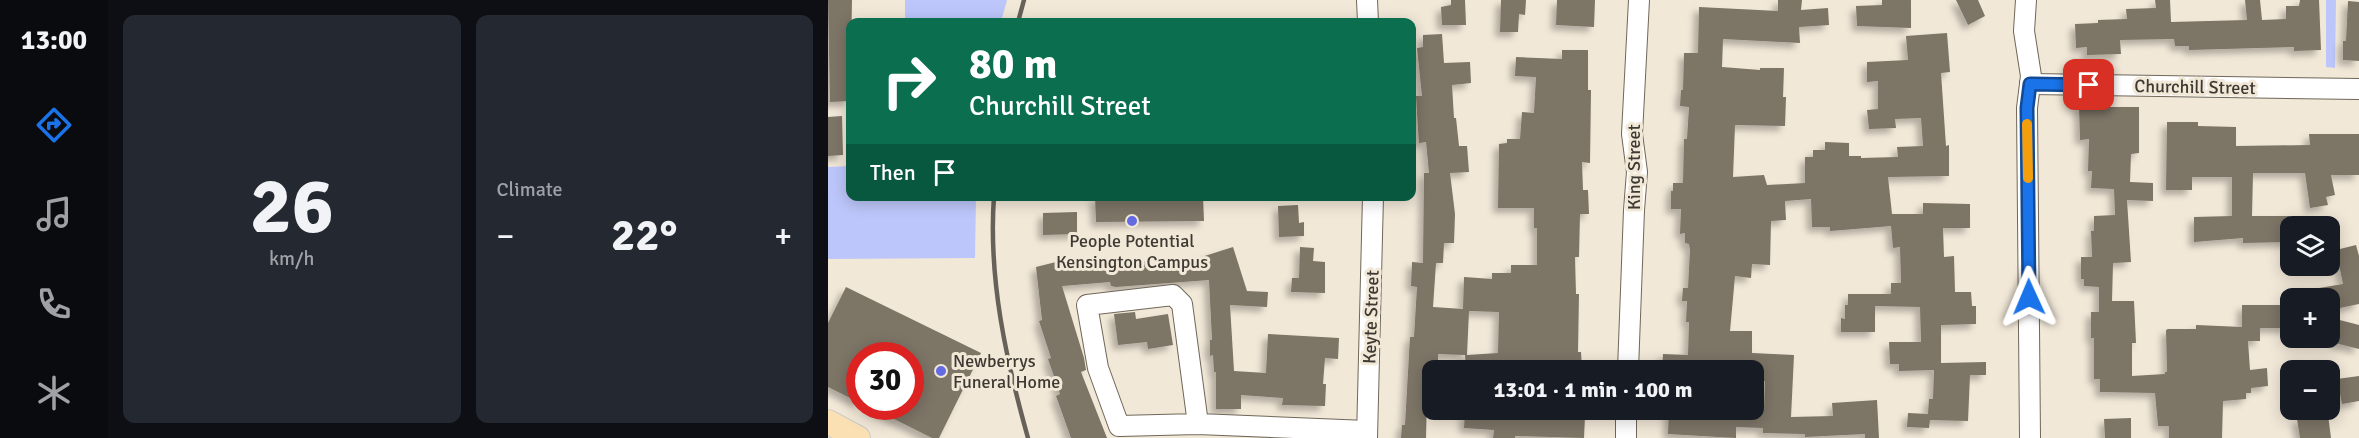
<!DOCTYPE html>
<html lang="en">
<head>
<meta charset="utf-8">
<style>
  body { margin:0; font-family:Signika,sans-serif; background:#242831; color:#f1f3f6; height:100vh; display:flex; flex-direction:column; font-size:22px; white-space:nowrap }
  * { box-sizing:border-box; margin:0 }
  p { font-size:20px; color:#9ea1a6 }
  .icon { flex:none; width:33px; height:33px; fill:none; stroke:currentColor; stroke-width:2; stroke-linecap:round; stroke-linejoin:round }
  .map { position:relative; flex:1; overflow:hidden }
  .panel { display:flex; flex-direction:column; gap:15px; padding:15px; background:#0d0f14; width:720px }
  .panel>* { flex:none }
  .hud { position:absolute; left:18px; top:18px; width:570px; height:183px; border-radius:12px; box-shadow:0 3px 15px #0003; background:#0b6e4f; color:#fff; overflow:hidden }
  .buttons { position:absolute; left:1452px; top:216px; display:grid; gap:12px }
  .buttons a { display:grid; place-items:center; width:60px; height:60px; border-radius:12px; background:#171b24; box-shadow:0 3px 15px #0003; font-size:30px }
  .speed { position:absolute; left:18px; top:342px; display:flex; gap:12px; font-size:30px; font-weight:700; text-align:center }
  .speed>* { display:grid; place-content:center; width:78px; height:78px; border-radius:50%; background:#171b24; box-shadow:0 3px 15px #0003; line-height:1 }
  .speed .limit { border:9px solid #d22; background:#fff; color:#111 }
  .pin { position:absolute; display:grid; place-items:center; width:51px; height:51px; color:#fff; margin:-26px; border-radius:12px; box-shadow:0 3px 9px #0006 }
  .me { position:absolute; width:66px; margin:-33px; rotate:359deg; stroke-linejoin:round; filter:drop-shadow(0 0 4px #0008) }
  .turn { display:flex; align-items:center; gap:21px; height:126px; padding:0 24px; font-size:27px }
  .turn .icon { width:78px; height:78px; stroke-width:2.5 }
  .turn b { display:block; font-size:42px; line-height:51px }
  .then { display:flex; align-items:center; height:57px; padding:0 24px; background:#0003; gap:12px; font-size:22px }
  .big { font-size:45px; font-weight:800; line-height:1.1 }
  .panel .widget { flex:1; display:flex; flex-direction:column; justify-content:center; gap:9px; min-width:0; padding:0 21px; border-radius:12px; background:#242831 }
  .panel .dial { align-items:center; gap:0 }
  .dial b { font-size:78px; line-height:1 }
  .heat { display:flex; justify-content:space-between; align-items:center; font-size:33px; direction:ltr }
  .panel .tiles { flex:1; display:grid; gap:15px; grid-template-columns:repeat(2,1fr) }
  .trip { position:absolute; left:594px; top:360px; width:342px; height:60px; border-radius:12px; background:#171b24; box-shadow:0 3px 15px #0003; font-weight:800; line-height:60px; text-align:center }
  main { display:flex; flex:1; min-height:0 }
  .dock { display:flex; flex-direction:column; width:108px; justify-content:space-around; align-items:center; background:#090b0e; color:#9ea1a6 }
  .dock .icon { width:42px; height:42px }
  .dock .current { color:#1a73e8 }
  .dock b { font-size:27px; color:#f1f3f6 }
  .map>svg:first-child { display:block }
  .green { fill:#bdc6fa }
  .building { fill:#7d7466; fill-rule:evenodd; filter:url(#shadow) }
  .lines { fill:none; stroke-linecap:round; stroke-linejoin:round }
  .minor-casing { stroke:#6f6759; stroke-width:22 }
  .major-casing { stroke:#cdccca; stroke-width:26 }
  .minor { stroke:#fff; stroke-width:20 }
  .major { stroke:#fae0b3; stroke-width:24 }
  .rail { stroke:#676259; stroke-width:4.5 }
  .route-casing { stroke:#114b97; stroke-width:15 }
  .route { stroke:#1a73e8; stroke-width:10 }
  .slow { stroke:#f59e0b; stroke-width:10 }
  .poi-dot { fill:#636ae2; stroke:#f2e8d8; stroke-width:2 }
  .labels { text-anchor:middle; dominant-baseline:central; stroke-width:6; stroke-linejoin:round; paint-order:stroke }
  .street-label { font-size:18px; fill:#3e3a33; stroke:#f2e8d8 }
  .poi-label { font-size:18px; fill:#3e3a33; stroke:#f2e8d8 }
</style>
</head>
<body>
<main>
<nav class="dock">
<b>13:00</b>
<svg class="icon current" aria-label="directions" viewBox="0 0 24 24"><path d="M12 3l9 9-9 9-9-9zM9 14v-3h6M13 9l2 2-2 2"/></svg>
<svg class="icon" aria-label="music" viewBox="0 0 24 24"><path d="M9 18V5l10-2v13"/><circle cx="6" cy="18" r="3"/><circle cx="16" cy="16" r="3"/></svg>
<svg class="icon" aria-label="phone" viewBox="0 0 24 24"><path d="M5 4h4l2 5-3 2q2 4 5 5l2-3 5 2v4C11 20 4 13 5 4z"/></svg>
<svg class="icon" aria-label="climate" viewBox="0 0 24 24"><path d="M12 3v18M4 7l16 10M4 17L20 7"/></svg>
</nav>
<section class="panel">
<div class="tiles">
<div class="widget dial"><b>26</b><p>km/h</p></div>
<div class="widget"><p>Climate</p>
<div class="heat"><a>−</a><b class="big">22°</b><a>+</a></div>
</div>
</div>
</section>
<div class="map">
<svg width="1531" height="438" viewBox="0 0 1531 438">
  <defs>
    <filter id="shadow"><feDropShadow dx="-5" dy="5" stdDeviation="3" flood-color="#0004"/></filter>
  </defs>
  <rect width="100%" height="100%" fill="#f2e8d8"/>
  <g class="green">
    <path d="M77,0H179L173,22H77Z"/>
    <path d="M1498,0H1508L1507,68L1498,67Z"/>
    <path d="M22,166V196L148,197L147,258L0,259V167Z"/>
  </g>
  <g class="building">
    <path d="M0,0H24L22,101L2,102Z"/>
    <path d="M623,0H637L638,25H614L613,7L623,5Z"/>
    <path d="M673,0H698L697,15L691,14L690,32H672Z"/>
    <path d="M729,0H767L766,27L728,25Z"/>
    <path d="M950,0H974L973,10L1000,8L1001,25L971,27L972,43L895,39L894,67L932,70V68H956L955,97H958L957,126L907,125L905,177L936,175L939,185L977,183V157H985V150H997V142L1021,143V156H1033V158L1070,157L1069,147L1095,146L1093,118L1067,119L1068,128L1041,129L1039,110L1050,109V81L1039,82V62L1080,60L1078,36L1119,33L1122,72L1113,73L1118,146L1121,145V176L1060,177L1064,214H1095V203L1142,204V228H1115L1116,257L1126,256L1127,292H1143L1144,306H1148V324L1113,325V363L1158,362V375H1142L1140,421L1102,420L1101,428L1079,427L1080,413L1100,414L1101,399H1105L1106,370L1071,371V364H1062L1061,342H1093L1092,307L1047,306V332H1013V318L1017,319V305H1020V294H1063V283H1073L1072,247L1065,248L1063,226L1002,231V227H984L983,199L957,201L958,220L943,221L942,265L924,264L923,278L907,276L902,331H924V353L966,355L963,417L1005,416L1004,403L1049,400L1051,438H1037V434L977,437V434L935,433V428L908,427V438L840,434L841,410H936L937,381H933V378L926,377V370H834L835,354L860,355L861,322H858L859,301H854L855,288H860L862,250L861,244L857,243V233L852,234L853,209H843V191H845V183H855L856,139H859L861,107L852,106L853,90H855L856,53H870L871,7L950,11Z"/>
    <path d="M1054,0H1083V28L1029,26L1028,6L1054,5Z"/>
    <path d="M1128,0H1150L1157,16L1140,25Z"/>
    <path d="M1327,0H1342L1343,22L1419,20L1417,0H1432L1434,20L1458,19V6H1471L1472,0H1491L1493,50L1466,51V47L1361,50V46H1347L1346,39L1292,40L1293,54L1259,55V47L1248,48L1247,24L1270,23V20L1299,19L1298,9L1328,8Z"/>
    <path d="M1520,1L1531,2V61L1515,60V41H1518Z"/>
    <path d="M614,34L616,63L642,62L643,83L624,85L626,118H628L631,146H639L641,172L622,173L627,214L626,243H616L615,263H608L605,307L635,309L636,277L664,279V273H683V265H709V228H706V208H670L671,144L679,143V139H692L694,112L706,113L708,77L687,76L688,57L734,59V50H760V90H763L762,163L754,162L755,190H760L761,214H752L751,257H747L748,294H751L750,352H753L754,370H638L637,355L610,354V363H604V398L599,397L598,438H573L574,425H577L582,337H586L589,287L583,286L584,262L595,263L596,173H601L598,142L591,143L590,129L588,96H594L589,48L595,47V35ZM641,311L671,312L670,353L639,355Z"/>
    <path d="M1282,104V107H1311V153L1303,154L1302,182L1325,183V201L1299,200L1303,262L1285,263L1284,301H1306L1308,343H1304V376L1337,374V372H1339L1338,330L1340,329H1368V325L1414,327V305H1461V328H1432V341H1420L1422,370L1439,368L1440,386L1423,388V393H1418V399L1395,401L1394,438H1341V426H1330L1327,393L1272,392V379H1266V338H1263V312H1271V287L1256,286V279H1253V257H1264L1263,231H1266V216L1287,215L1286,189L1263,188L1264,171H1260L1261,139L1252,140L1251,106Z"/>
    <path d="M14,116L15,155L0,156V117Z"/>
    <path d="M1339,122H1370V126L1408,127V146L1482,145L1481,134H1531V175H1503L1507,195L1498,197L1500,205L1482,208L1477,173H1425L1424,216H1462V242L1415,243V238L1366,242V217L1404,216V177H1364V190H1338Z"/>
    <path d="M375,196L376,221L268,222L267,197Z"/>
    <path d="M470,205L471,223L476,222V236L451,237L450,206Z"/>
    <path d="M249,212V234L215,235V213Z"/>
    <path d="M1528,245L1531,256V304L1502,310V298H1473V291L1515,284L1508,250Z"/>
    <path d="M405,247L419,291L440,292L439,307L402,305L406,371L438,373L440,334L511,338L510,359L497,358L495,384H498L497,406L454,405L455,398L413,395V409H388V372H386L385,355L382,356V340H384L381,280L288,287L283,286L282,282L234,286L256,358L258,370L253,372L279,438H243L228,396L232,394L220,359L223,358L211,321L214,320L208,267L228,262L229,267L319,261V264L361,261Z"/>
    <path d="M472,247L486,248L485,261L497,262V293L463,292L464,278H471Z"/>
    <path d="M18,287L153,353L111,438H104L40,406H82V356H32V403L0,387V323Z"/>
    <path d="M307,312L308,319L340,314L345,345L320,349L319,342L290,345L286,314Z"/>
    <path d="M1504,318L1531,325V349L1507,343Z"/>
    <path d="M1531,376V401L1514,404L1509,379Z"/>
    <path d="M667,410L757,416L756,438L687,436V438H665L666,430L636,428L637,412L666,414Z"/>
    <path d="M1500,415L1503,438H1472L1469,419Z"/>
    <path d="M1303,418V438H1277L1276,419Z"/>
  </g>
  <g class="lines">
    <defs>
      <g id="minor">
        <path d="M539,0L540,22"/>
        <path d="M1198,0L1196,31L1203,76L1199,108L1202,438"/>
        <path d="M1202,84L1531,89"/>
        <path d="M800,370L806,210L809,172L804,134L811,0"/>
        <path d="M370,424L354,304L345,295L259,305L270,368L291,426L370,424L539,431"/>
        <path d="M539,438L545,196"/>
        <path d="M798,438V410"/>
      </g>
      <path id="major" d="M0,422L30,438"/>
    </defs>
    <use href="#minor" class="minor-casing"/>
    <use href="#major" class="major-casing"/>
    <use href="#minor" class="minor"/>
    <use href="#major" class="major"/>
    <g class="rail">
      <path d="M190,22L196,0"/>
      <path d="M166,196C160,278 178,360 200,438"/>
    </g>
  </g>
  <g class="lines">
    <defs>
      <path id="route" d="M1201,297L1199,108L1202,84L1261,85"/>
    </defs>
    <use href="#route" class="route-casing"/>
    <use href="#route" class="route"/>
    <path class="slow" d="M1199,124L1200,178"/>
  </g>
  <g class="poi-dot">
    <circle cx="304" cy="221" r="6"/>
    <circle cx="113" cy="371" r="6"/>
  </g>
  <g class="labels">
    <g class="street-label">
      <text transform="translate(1367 87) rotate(1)">Churchill Street</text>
      <text transform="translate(806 167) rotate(-90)">King Street</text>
      <text transform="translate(543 317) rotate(-88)">Keyte Street</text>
    </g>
    <g class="poi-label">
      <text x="304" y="241">People Potential<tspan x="304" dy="21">Kensington Campus</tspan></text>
      <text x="125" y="361" text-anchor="start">Newberrys<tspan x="125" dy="21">Funeral Home</tspan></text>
    </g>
  </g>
</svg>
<div class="buttons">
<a><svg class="icon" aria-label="layers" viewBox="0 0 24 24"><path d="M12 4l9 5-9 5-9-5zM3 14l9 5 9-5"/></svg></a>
<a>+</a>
<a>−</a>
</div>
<div class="speed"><div class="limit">30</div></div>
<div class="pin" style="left:1261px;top:85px;background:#d93025"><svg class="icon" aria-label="arrive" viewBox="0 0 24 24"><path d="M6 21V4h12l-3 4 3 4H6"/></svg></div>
<svg class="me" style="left:1201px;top:297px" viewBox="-20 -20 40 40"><path d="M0-17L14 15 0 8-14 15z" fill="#1a73e8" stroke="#fff" stroke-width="4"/></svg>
<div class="trip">13:01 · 1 min · 100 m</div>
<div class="hud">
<div class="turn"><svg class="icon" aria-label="right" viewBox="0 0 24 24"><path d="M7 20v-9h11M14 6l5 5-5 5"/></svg><div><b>80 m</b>Churchill Street</div></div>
<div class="then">Then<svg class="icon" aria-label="arrive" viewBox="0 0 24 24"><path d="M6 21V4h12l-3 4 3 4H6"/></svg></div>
</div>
</div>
</main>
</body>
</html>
